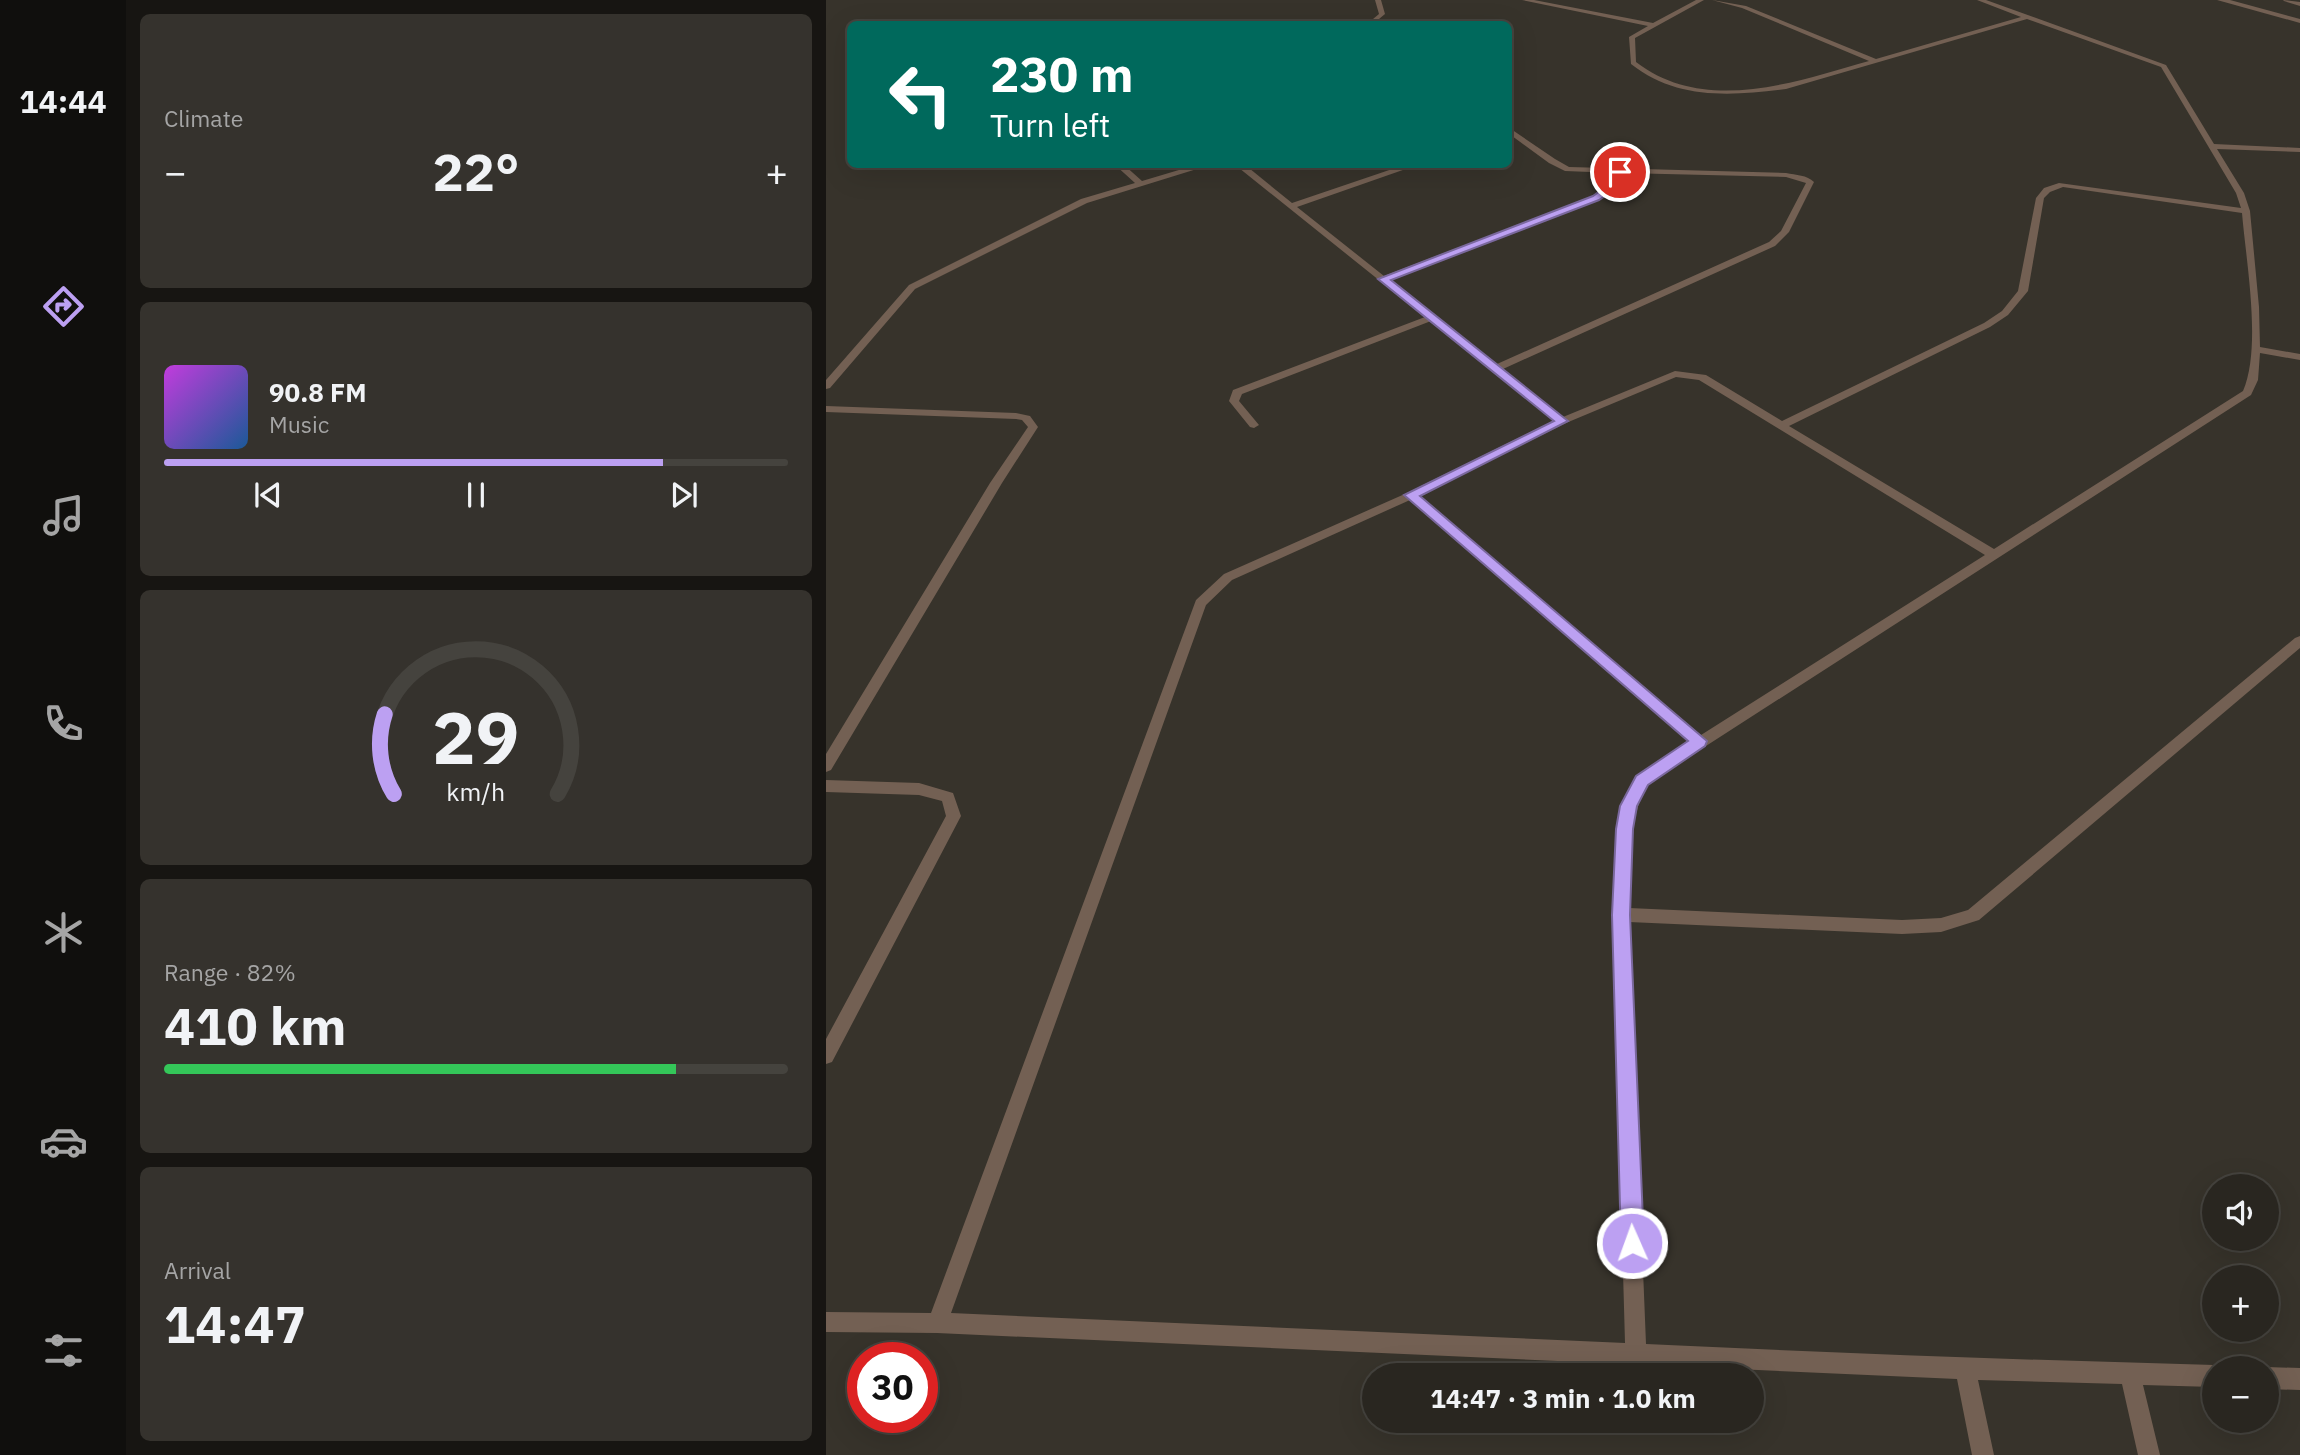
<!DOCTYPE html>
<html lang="en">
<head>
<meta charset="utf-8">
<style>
  body { margin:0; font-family:"IBM Plex Sans",sans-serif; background:#35322d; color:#f1f3f6; height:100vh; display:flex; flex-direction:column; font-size:26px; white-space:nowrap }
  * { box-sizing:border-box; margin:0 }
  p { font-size:23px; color:#a5a5a5 }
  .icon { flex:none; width:38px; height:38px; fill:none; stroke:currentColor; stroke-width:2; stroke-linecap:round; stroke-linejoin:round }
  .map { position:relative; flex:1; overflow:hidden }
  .details { display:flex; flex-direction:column; gap:14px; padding:14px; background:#171512; width:700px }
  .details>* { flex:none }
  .guide { position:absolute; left:21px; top:21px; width:665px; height:147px; border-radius:10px; box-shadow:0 7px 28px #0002,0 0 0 2px #45433e; background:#00695c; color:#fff; overflow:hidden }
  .fabs { position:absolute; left:1376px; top:1174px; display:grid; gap:14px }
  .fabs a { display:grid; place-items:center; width:77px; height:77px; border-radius:50%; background:#292620; box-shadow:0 7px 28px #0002,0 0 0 2px #45433e; font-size:35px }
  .speed { position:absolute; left:21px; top:1342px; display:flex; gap:14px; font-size:35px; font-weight:700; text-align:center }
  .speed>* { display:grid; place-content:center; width:91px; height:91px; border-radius:50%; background:#292620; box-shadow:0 7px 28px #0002,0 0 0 2px #45433e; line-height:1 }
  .speed .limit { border:10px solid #d22; background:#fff; color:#111 }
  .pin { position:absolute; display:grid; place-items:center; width:60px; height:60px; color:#fff; margin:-30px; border:4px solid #fff; border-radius:50%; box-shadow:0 2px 7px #0007 }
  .me { position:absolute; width:77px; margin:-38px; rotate:358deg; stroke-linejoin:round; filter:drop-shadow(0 0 5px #0008) }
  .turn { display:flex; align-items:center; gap:24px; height:147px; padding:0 28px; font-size:32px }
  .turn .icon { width:91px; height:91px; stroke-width:2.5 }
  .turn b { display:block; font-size:49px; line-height:60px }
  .big { font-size:52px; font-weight:700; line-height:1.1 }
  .details .widget { flex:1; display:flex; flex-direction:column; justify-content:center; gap:10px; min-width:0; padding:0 24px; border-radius:10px; background:#35322d }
  .details .dial { align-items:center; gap:0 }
  .dial svg { height:182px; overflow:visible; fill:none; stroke:#45433e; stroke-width:7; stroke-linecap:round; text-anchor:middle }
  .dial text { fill:#f1f3f6; stroke:none }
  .song { display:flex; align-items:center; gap:21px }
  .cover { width:84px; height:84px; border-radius:10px; background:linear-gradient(135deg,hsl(290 70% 55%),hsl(210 70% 35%)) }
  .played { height:7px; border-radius:4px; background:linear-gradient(90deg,#bca0f2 80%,#45433e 80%) }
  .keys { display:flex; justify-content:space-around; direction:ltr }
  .heat { display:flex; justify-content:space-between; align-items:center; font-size:38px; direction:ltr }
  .charge { height:10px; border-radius:5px; background:linear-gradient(90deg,#34c759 82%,#45433e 0) }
  .trip { position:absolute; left:536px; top:1363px; width:402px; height:70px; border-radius:35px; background:#292620; box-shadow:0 7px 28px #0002,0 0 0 2px #45433e; font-weight:700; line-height:70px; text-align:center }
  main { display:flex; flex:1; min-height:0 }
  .tab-bar { display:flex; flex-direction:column; width:126px; justify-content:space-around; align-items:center; background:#100f0d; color:#a5a5a5 }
  .tab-bar .icon { width:49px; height:49px }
  .tab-bar .selected { color:#bca0f2 }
  .tab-bar b { font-size:32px; color:#f1f3f6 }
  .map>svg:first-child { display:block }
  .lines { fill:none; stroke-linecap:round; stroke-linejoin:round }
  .minor { fill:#736053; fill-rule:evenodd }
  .tertiary { fill:#736053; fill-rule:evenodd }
  .route { fill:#bca0f2; stroke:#7a689d; stroke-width:2 }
</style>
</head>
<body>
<main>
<nav class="tab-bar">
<b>14:44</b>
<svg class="icon selected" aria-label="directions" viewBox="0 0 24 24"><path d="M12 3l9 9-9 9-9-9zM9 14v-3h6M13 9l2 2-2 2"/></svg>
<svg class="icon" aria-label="music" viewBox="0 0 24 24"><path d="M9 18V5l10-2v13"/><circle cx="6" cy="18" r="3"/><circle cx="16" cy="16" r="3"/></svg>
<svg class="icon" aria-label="phone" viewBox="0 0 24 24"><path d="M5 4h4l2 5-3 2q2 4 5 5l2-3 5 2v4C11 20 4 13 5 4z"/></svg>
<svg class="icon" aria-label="climate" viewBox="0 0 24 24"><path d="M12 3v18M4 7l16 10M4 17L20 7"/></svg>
<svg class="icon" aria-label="car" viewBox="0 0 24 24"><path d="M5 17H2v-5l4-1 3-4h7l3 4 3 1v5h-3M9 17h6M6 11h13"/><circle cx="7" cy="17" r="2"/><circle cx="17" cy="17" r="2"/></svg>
<svg class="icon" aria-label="filters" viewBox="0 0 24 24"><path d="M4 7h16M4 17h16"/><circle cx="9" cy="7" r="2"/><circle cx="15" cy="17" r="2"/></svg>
</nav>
<section class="details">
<div class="widget"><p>Climate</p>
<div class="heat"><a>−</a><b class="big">22°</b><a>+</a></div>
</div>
<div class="widget">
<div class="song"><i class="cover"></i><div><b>90.8 FM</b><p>Music</p></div></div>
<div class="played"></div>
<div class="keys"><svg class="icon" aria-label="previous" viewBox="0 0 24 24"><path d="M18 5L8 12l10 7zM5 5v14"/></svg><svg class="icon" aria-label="pause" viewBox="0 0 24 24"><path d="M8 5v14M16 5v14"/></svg><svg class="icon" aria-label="next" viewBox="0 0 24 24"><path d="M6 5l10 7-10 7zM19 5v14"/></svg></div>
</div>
<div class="widget dial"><svg viewBox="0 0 100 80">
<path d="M14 69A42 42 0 1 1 86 69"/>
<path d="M14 69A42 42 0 0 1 10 34" stroke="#bca0f2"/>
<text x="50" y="56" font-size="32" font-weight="700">29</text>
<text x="50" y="72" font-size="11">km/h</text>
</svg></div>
<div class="widget"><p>Range · 82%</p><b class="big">410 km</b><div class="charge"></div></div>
<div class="widget"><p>Arrival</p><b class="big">14:47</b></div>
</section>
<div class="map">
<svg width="1474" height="1455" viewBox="0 0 1474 1455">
  <rect width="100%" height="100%" fill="#37332b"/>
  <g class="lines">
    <g class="minor">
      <path d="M549,0H555L559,14L547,24H541L553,14Z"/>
      <path d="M696,0H708L827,23L870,0H878L809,38L810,62C879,115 969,82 1043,61L916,8L886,0L920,6L1050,59L1195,17L1151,0H1160L1340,65L1388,144L1474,148V152L1391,149L1418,193L1424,211L1433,307L1434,347L1474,354V360L1434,353L1432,380L1425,395L821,784C801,824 805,864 803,908L1076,920L1115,918L1142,910L1469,638L1474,636V648L1153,920L1115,932L1076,934L803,922L820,1344C1009,1353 1199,1360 1388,1365L1395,1368H1388V1387L1317,1385L1334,1455H1312L1296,1384L1152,1380L1168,1455H1146L1131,1379L111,1333L0,1332V1312L105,1313L370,600L398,574L581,493L729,420L605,321L416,394L413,401L433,425L428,428L424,427L403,401L407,390L599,317L408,164H418L466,203L581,164H594L471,207L558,276L767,196L780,187L790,173L739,171L723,163L682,133V127L729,159L743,167L960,173C970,175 981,175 988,182L963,232L949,246L677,369L737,417L849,371L880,375L956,421L1158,323L1176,311L1192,291L1210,198L1218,188L1233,183L1415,208L1410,193L1335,67L1201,19L960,89C905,96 850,100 805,64L803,37L822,26ZM797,173L960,177L980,183L955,231L943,242L671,364L564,280L773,200L786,191ZM1237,187L1416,213C1420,262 1436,347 1417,391L1168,549L963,426L1164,327L1182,315L1202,291L1218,198L1224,192ZM850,377L873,380L1159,555L875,735L593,496L740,423ZM584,500L865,742L811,776L796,806L791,829L787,915L799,1343L125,1313L380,605L406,580Z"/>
      <path d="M1457,0L1474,2V6L1458,1Z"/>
      <path d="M288,164H297L316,181L373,164H387L261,203L89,289L4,388L0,389V380L83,285L255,199L309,183Z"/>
      <path d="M0,406L190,413L204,416L212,427L176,483L5,770L0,772V754L164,483L202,427L196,420L190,419L0,412Z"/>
      <path d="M0,780L93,783L127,793L135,816L6,1062L0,1064V1039L120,816L116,801L93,795L0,792Z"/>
      <path d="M1440,1367L1474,1368V1390L1440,1389V1368H1437Z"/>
    </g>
    <path class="tertiary" d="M1391,0H1404L1474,19V23Z"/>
  </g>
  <path class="route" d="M790,170L798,172L786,191L773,200L565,280L742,421L594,496L881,741L879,746L822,785L811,806L807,829L804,915L818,1243L814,1251L806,1254L798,1251L795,1243L786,915L790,829L794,806L810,776L862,741L578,495L728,421L552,279L767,196L779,187Z"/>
</svg>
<div class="fabs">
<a><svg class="icon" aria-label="sound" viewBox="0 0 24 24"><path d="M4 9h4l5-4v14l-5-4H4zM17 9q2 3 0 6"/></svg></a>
<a>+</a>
<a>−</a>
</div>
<div class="speed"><div class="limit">30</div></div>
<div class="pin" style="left:794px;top:172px;background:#d93025"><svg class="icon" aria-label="arrive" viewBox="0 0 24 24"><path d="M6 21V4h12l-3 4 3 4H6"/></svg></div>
<svg class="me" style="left:806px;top:1243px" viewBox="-20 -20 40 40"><circle r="17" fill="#bca0f2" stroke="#fff" stroke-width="3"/><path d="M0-11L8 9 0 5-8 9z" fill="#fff"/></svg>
<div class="trip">14:47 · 3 min · 1.0 km</div>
<div class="guide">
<div class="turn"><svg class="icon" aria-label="left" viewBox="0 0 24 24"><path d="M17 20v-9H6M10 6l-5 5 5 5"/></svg><div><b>230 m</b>Turn left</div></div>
</div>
</div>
</main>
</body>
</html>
